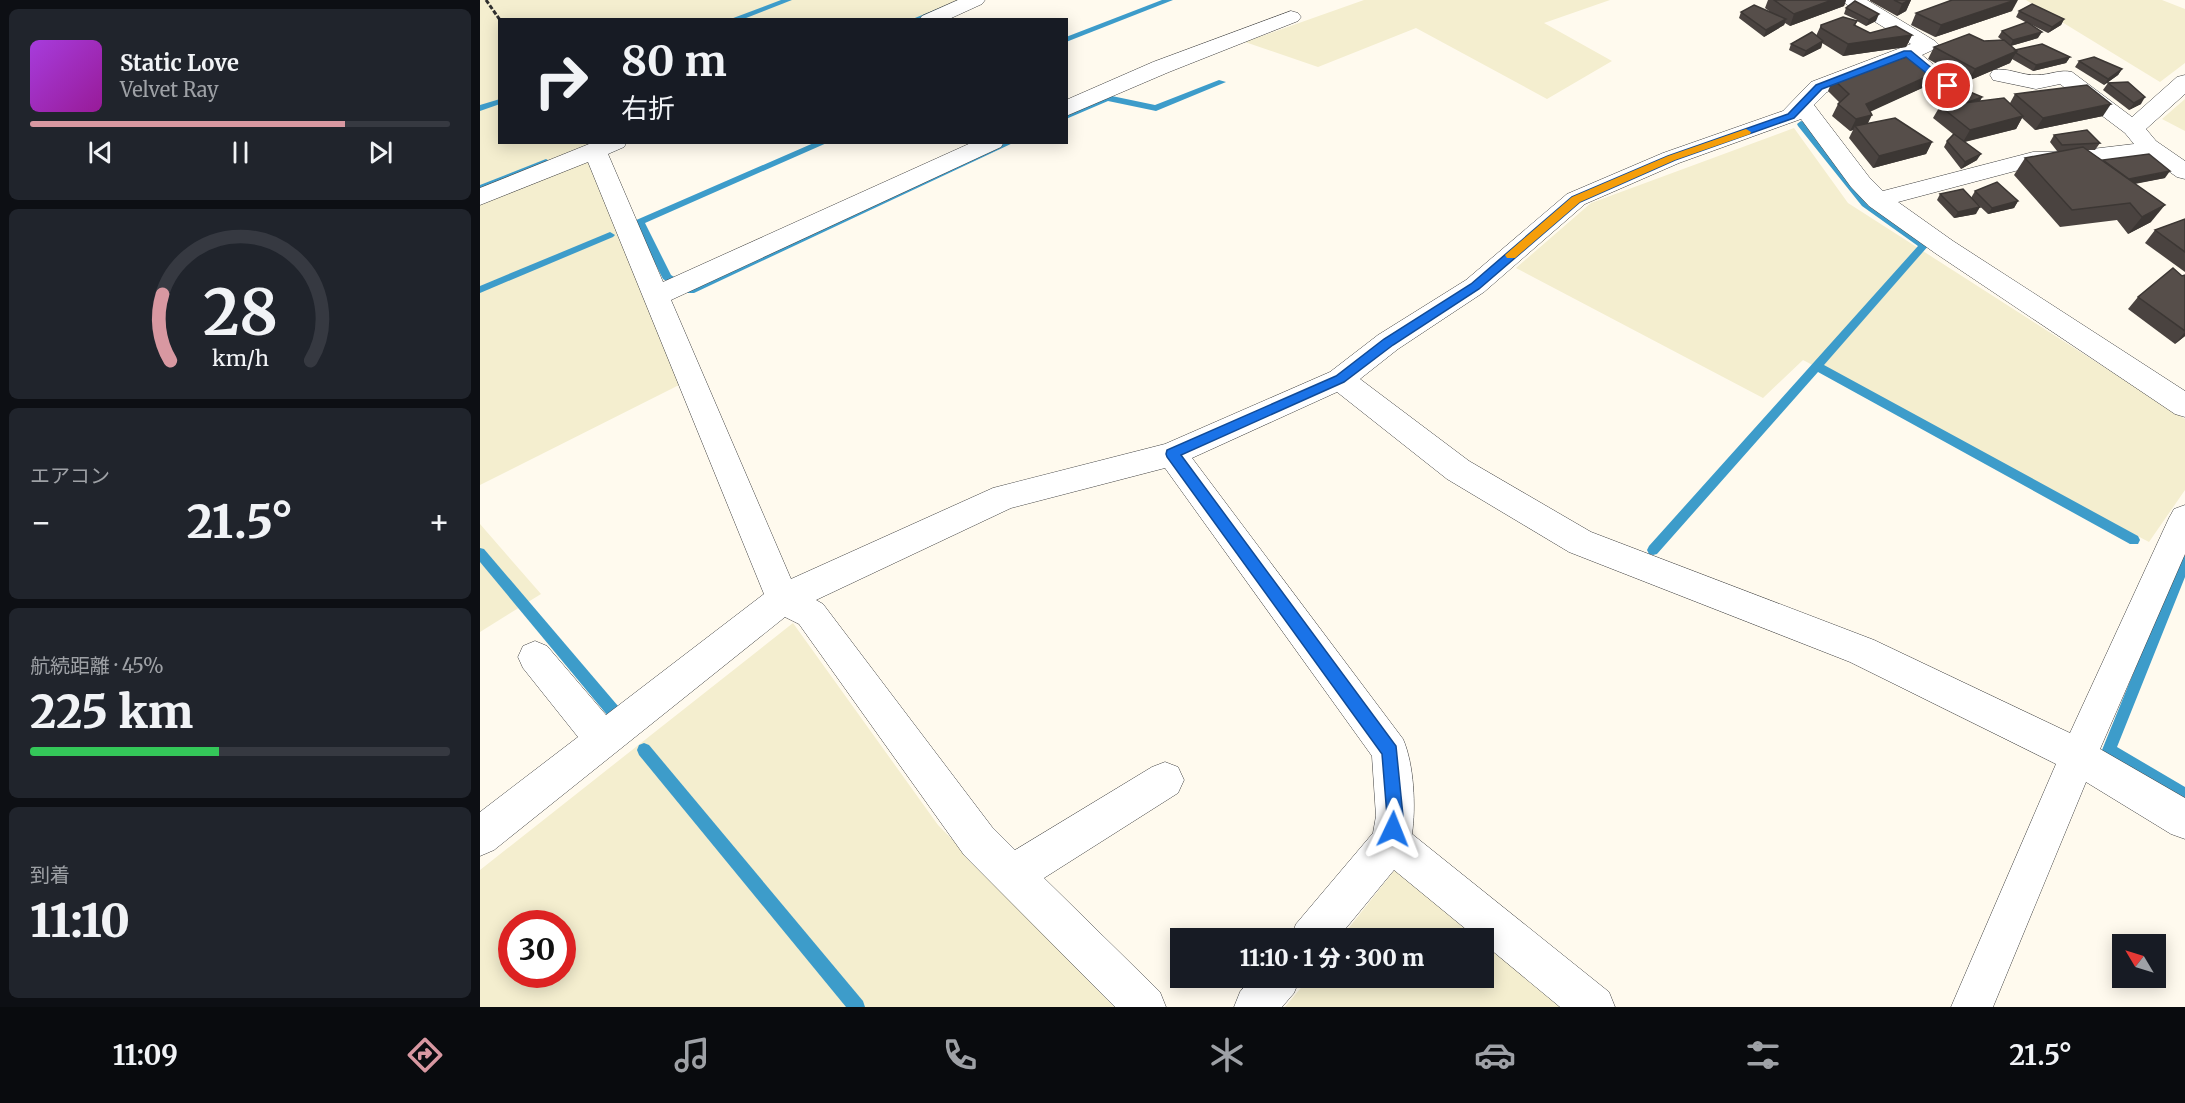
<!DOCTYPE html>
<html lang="ja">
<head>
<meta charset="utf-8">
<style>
  body { margin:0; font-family:Merriweather,"Noto Sans JP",serif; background:#20242c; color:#f1f3f6; height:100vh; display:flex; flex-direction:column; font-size:22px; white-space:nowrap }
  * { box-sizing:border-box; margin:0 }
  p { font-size:20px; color:#9ea1a6 }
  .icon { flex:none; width:33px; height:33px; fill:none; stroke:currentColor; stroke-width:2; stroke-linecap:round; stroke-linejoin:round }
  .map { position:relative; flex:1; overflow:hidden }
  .panel { display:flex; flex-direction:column; gap:9px; padding:9px; background:#0d0f14; width:480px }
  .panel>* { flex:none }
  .guide { position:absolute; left:18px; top:18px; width:570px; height:126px; border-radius:0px; box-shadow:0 3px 15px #0003; background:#171b24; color:#f1f3f6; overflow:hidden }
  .needle { width:39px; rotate:308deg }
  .fabs { position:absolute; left:1632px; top:934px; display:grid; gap:12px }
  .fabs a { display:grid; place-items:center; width:54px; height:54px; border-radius:0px; background:#171b24; box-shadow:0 3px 15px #0003; font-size:30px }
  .speed { position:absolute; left:18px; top:910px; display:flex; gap:12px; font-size:30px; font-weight:700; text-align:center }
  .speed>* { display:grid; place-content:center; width:78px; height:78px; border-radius:50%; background:#171b24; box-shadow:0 3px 15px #0003; line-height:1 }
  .speed .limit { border:9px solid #d22; background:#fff; color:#111 }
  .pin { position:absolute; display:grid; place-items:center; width:51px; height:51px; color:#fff; margin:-26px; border:3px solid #fff; border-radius:50%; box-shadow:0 2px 6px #0007 }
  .me { position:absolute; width:66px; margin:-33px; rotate:2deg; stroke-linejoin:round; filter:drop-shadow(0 0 4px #0008) }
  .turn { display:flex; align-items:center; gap:21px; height:126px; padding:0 24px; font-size:27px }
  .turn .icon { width:78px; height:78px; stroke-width:2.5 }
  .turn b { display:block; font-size:42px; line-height:51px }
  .big { font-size:45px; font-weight:800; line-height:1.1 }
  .panel .widget { flex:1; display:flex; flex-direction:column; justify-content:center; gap:9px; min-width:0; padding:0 21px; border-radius:9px; background:#20242c }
  .panel .dial { align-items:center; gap:0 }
  .dial svg { height:156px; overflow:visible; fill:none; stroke:#363941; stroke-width:7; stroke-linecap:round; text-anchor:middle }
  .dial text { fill:#f1f3f6; stroke:none }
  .song { display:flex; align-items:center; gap:18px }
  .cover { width:72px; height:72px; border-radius:9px; background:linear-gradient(135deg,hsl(280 70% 55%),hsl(300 70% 35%)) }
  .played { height:6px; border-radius:3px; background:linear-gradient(90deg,#d898a1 75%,#363941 75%) }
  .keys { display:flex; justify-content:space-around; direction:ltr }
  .heat { display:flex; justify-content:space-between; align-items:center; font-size:33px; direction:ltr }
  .charge { height:9px; border-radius:4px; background:linear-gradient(90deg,#34c759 45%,#363941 0) }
  .trip { position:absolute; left:690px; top:928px; width:324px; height:60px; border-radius:0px; background:#171b24; box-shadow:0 3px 15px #0003; font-weight:800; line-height:60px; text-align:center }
  .tabs { display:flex; height:96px; justify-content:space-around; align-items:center; background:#090b0e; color:#9ea1a6 }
  .tabs .icon { width:42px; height:42px }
  .tabs .on { color:#d898a1 }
  .tabs b { font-size:27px; color:#f1f3f6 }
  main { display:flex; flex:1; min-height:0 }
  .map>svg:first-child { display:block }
  .farmland { fill:#f4eecf; fill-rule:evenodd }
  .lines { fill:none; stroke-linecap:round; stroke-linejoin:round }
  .stream { fill:#3d9cca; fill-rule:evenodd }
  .street-casing { stroke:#404040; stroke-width:1 }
  .path { stroke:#2f2f2f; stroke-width:3; stroke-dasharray:4.5 2; stroke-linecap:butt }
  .street { fill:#fff; fill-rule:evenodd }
  .wall { fill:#4a4340 }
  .shaded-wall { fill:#3c3734 }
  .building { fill:#564e4a; stroke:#3c3734; stroke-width:1.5 }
  .route { fill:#1a73e8; stroke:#114b97; stroke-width:1.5 }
  .slow { fill:#f59e0b }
</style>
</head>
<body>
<main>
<section class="panel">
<div class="widget">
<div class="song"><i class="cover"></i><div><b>Static Love</b><p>Velvet Ray</p></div></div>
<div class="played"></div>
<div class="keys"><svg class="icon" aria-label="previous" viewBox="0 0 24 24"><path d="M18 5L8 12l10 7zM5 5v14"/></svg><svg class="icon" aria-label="pause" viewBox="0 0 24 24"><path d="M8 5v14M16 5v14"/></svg><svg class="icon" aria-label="next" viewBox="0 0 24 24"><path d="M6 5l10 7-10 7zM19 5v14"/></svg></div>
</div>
<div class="widget dial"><svg viewBox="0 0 100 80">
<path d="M14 69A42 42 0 1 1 86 69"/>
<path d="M14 69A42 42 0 0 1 10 35" stroke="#d898a1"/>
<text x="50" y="56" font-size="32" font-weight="700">28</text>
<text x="50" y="72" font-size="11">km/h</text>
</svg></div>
<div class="widget"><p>エアコン</p>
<div class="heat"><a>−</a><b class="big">21.5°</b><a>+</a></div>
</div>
<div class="widget"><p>航続距離 · 45%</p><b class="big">225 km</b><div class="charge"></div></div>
<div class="widget"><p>到着</p><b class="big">11:10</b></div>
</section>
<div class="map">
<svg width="1705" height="1007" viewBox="0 0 1705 1007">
  <rect width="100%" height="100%" fill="#fffaee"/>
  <g class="farmland">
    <path d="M0,0H486L435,20H20V142L135,143L115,151L209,380L0,485Z"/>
    <path d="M884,0H1130L1064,23L1132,61L1067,99L936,28L838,67L765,42Z"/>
    <path d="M1546,0H1682L1705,9V63L1680,82Z"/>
    <path d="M1705,99V131L1682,119Z"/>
    <path d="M1314,128L1368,203L1705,419V490L1669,542L1323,360L1283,398L1036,268L1111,203Z"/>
    <path d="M0,524L61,594L0,632Z"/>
    <path d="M313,623L458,825L637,1007H0V870ZM32,924H82V975H32Z"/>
    <path d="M917,867L1088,1007H805L829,978H1004V939H860Z"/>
  </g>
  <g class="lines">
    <g class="stream">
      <path d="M301,0H312L261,20H248Z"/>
      <path d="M479,0H490L442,20H430Z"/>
      <path d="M682,0H693L586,42V37Z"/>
      <path d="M739,80L746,82L676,111L628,101L586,119V114L627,95L675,105Z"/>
      <path d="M20,99V104L0,111V105Z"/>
      <path d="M1321,121L1324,122L1388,202L1449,245L1344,365L1658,536L1660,540L1658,544H1650L1338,372L1177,554L1173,555L1169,554L1167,550L1169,546L1438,246L1382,206L1318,126L1317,124Z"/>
      <path d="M336,142H349L165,223L191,275L210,287L523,142H535L214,293H206L183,279L156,226L152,223L154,221Z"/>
      <path d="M66,159L71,162L69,164L0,191V185Z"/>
      <path d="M130,232L135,235L133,237L0,293V286Z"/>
      <path d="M0,548L4,549L138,706L140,711L138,716L133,717L128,716L0,562Z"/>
      <path d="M1705,556V577L1637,747L1705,787V802L1624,755L1622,750L1699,561L1701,557Z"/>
      <path d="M164,743L169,745L383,1001L385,1007H366L159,755L157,750L159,745Z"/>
    </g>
    <defs>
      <g id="street">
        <path d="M478,0H505L502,4L467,20H439L442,16Z"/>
        <path d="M1363,0H1387L1455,41L1459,45L1455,49L1442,55L1479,86L1476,91C1456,96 1439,73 1424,62L1347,92L1334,105L1389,177L1403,191L1553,152L1595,151L1654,144L1645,133L1580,84L1556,89L1513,80L1510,75L1513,70C1528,67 1542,76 1557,75C1570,75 1580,69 1592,72L1652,117L1697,77L1705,75V94L1666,129L1676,141L1705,161V179L1697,177L1668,157L1595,165L1554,166L1418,202L1473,241L1705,391V417L1695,414L1455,253L1389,206L1371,187L1321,119L1199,163L1105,204L1004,292L918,349L880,379L989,461L1111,532L1394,640L1590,733L1689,518L1694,509L1705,505V554L1620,749L1705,798V839L1691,834L1606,782L1513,1007H1471L1576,764L1370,662L1089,552L967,479L857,392L712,458L923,739C934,764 936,807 932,834L1129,992L1135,1007H1080L1004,944V939H998L914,870L857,939H810L816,924L893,833L896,816L892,756L685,468L531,508L336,600L343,604L512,827L535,850L672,767L685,762L698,767L704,780L698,793L564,878L680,992L686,1007H635L484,855L319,624L305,617L14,850L0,856V812L98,737L43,668L38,657L43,646L55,641L67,646L126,715L284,594L108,162L0,205V188L114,142H147L144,147L128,154L183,282L493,142H524L521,147L191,300L311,579L513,488L685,444L850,372L898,335L986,280L1087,194L1183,153L1303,111L1331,82L1431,44L1366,4Z"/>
        <path d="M811,11L818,13L821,17L818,21L689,72L586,116V100L673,62Z"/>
        <path d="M771,978H820L814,993L802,1007H754L760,992Z"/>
      </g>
    </defs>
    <use href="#street" class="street-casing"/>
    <path class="path" d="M6,0L20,20"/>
    <use href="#street" class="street"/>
  </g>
  <g class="wall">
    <path d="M1288,0H1366L1364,6L1310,26L1305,23L1304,25L1284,37L1259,18L1261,12L1289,11L1285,8Z"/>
    <path d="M1390,0H1431L1426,11L1417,16L1390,1Z"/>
    <path d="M1366,8L1396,21L1386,26L1377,21L1375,26L1390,33L1432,35L1426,47L1363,56L1342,43L1341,48L1323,57L1309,50L1311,44L1336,36L1341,25L1377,20L1364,14Z"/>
    <path d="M1532,11L1455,37L1431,25L1436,13Z"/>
    <path d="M1539,11L1584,19L1581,25L1568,33L1550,24L1558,38L1531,46L1535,50L1590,57L1586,63L1553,71L1532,59L1530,63L1488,81L1448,59L1454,47L1504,41L1522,40L1518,37L1522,31L1547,23L1536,17Z"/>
    <path d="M1599,61L1642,69L1638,75L1624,85L1595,67Z"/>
    <path d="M1353,79L1451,84L1390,111L1388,123L1452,142L1446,154L1393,168L1369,138L1373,130L1370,131L1352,116L1359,102L1348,91Z"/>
    <path d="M1628,83L1661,104L1649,110L1623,90Z"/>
    <path d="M1535,94L1623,116L1555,130L1542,118L1536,129L1485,142L1497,160L1481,169L1464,147L1467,141L1473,134L1453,118L1460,106L1468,105L1460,101L1463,95L1502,97L1500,101L1530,103Z"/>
    <path d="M1574,135L1620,143L1615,150H1607L1623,161V160L1685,178L1655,184L1671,222L1648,234L1637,220L1580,227L1534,175L1545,158L1582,151H1577L1570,142Z"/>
    <path d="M1495,191L1538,201L1534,208L1508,214L1491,198Z"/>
    <path d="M1460,194L1496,214L1474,218L1457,200Z"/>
    <path d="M1705,219V272L1665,243L1675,230Z"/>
    <path d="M1705,275V336L1695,344L1648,309L1658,297Z"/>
  </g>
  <g class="shaded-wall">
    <path d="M1352,0H1366L1364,6L1310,26L1314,14Z"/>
    <path d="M1429,0H1431L1426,11L1417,16L1422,4Z"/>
    <path d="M1535,0H1538L1532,11L1455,37L1461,25Z"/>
    <path d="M1399,14L1396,21L1386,26L1389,20Z"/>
    <path d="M1306,19L1304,25L1284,37L1286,30Z"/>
    <path d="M1584,19L1581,25L1568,33L1572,27Z"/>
    <path d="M1562,32L1558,38L1530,46L1533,40Z"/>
    <path d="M1432,35L1426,47L1363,56L1368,44Z"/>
    <path d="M1343,41L1341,48L1323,57L1326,51Z"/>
    <path d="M1537,51L1530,63L1488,81L1495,69Z"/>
    <path d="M1590,57L1586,63L1553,71L1556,65Z"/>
    <path d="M1642,69L1638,75L1624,85L1628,79Z"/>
    <path d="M1457,72L1451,84L1381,116L1386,104Z"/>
    <path d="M1502,97L1499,103L1481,104Z"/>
    <path d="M1665,97L1661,104L1649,110L1654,103Z"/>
    <path d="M1631,104L1623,116L1555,130L1563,118Z"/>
    <path d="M1392,115L1386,127L1375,126L1373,130L1370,131L1376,119Z"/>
    <path d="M1543,116L1536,129L1483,142L1490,130Z"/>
    <path d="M1452,142L1446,154L1393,168L1399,156Z"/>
    <path d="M1501,154L1497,160L1481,169L1485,162Z"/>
    <path d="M1690,171L1685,178L1641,186L1645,180Z"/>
    <path d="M1538,201L1534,208L1508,214L1512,208Z"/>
    <path d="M1685,205L1671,222L1648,234L1662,217Z"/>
    <path d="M1500,207L1496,214L1474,218L1478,212Z"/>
    <path d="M1705,332V336L1695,344Z"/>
  </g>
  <g class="building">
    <path d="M1294,0H1352L1314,14Z"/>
    <path d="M1414,0H1429L1422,4Z"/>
    <path d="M1472,0H1535L1461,25L1436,13Z"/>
    <path d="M1375,1L1399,14L1389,20L1366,8Z"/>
    <path d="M1552,4L1584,19L1572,27L1539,11Z"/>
    <path d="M1274,5L1306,19L1286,30L1261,12Z"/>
    <path d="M1363,17L1377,21L1374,25L1390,33L1416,26L1432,35L1368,44L1341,28V25Z"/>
    <path d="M1547,22L1562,32L1533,40L1522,31Z"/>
    <path d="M1332,32L1343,41L1326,51L1311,44Z"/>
    <path d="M1489,34L1504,41L1524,40L1537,51L1495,69L1454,47Z"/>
    <path d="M1562,44L1590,57L1556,65L1536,53L1537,51L1535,50Z"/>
    <path d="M1433,55L1457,72L1386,104L1392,115L1376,119L1358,104L1369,94L1353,79Z"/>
    <path d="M1614,57L1642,69L1628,79L1599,61Z"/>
    <path d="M1648,82L1665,97L1654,103L1628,83Z"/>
    <path d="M1607,85L1631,104L1563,118L1535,94Z"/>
    <path d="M1483,89L1502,97L1486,103L1479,104L1463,95Z"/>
    <path d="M1524,98L1543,116L1490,130L1460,106Z"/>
    <path d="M1415,118L1452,142L1399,156L1375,126Z"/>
    <path d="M1607,130L1620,143L1582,145L1574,135Z"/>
    <path d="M1474,134L1501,154L1485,162L1467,141Z"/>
    <path d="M1603,147L1685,205L1662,217L1650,203L1592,210L1545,158Z"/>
    <path d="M1669,154L1690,171L1649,179L1623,160Z"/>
    <path d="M1517,182L1538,201L1512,208L1495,191Z"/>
    <path d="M1483,189L1500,207L1478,212L1460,194Z"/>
    <path d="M1705,219V252L1675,230Z"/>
    <path d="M1693,268L1702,276L1705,275V331L1658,297Z"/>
  </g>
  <path class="route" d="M1424,51H1431L1471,84V88H1465L1426,57L1342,89L1314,118L1195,160L1100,202L999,289L913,345L864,382L701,455L916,746L923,816L919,835L913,837L907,835L904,829L907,816L902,754L687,457L686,454L687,450L856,376L904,339L991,284L1092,197L1188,156L1308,114L1336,85Z"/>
  <path class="slow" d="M1266,129L1271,132L1270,134L1195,160L1100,202L1035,258H1027L1025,255L1092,197L1188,156Z"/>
</svg>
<div class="fabs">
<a><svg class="needle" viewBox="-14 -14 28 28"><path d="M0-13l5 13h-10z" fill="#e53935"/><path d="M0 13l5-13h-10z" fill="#9ea1a6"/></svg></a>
</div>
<div class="speed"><div class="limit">30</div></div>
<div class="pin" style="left:1468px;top:86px;background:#d93025"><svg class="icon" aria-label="arrive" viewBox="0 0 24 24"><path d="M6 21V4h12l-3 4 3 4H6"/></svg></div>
<svg class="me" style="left:913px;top:829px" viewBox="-20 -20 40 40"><path d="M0-17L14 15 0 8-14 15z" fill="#1a73e8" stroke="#fff" stroke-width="4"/></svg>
<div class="trip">11:10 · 1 分 · 300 m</div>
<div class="guide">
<div class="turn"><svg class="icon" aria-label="right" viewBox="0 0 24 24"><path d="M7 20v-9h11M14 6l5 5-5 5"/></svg><div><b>80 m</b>右折</div></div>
</div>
</div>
</main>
<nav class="tabs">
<b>11:09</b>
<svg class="icon on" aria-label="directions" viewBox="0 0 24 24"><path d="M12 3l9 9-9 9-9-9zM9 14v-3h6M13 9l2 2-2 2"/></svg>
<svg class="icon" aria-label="music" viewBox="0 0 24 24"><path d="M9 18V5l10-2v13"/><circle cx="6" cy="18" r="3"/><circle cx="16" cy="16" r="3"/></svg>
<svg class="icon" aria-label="phone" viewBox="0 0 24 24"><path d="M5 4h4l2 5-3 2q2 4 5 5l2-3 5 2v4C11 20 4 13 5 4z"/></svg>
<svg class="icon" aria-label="climate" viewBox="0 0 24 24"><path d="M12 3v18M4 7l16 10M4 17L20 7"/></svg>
<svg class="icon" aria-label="car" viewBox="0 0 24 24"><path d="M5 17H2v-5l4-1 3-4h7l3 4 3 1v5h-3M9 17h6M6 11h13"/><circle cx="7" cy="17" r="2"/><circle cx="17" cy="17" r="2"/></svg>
<svg class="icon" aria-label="filters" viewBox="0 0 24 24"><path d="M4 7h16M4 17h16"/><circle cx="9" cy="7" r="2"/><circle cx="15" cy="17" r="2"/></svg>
<b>21.5°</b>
</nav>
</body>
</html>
